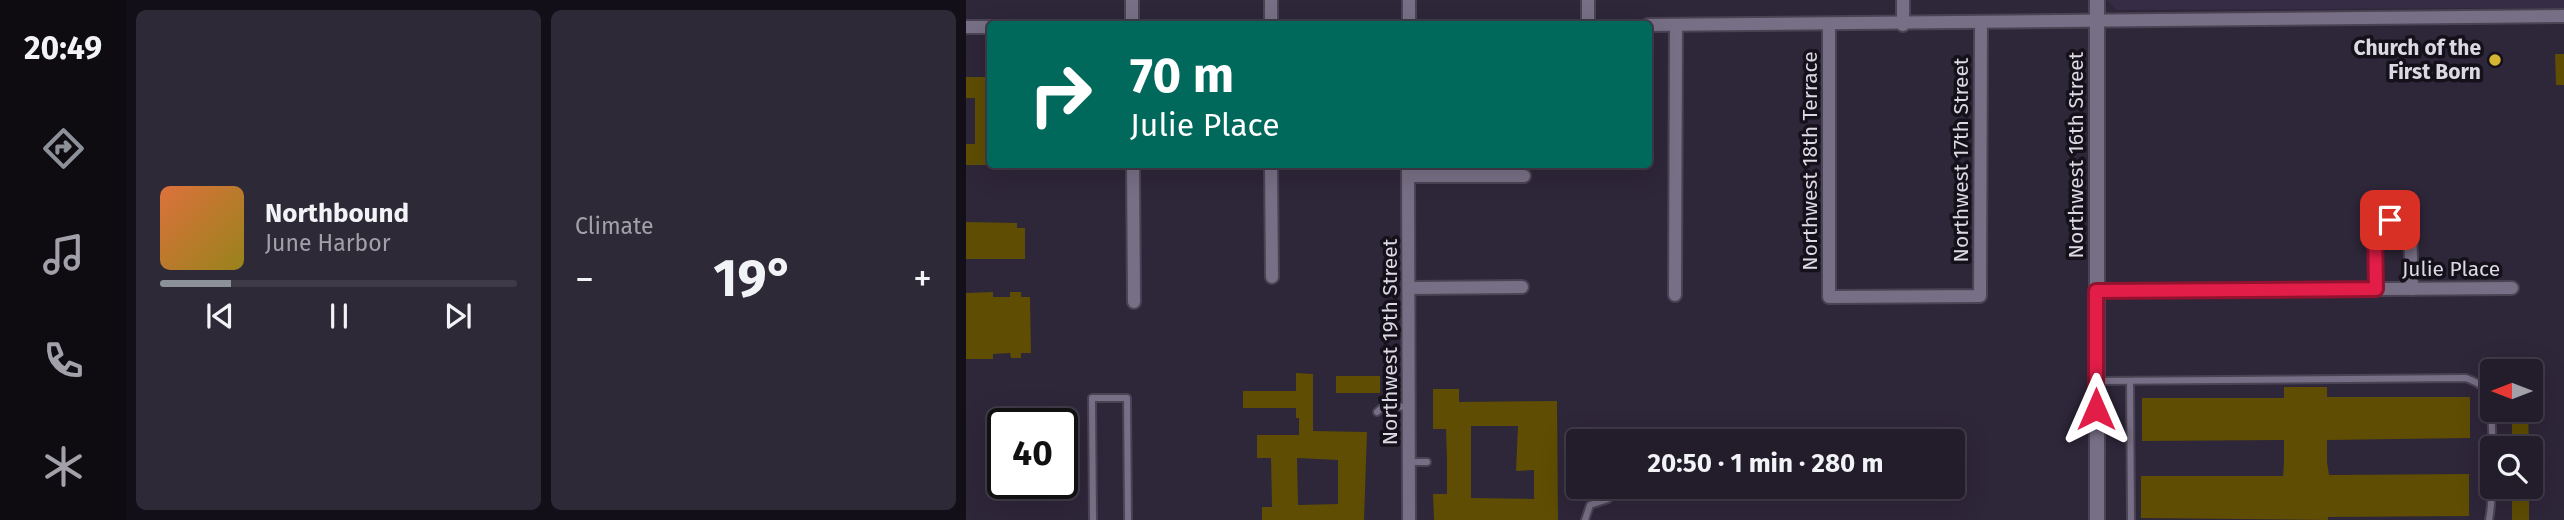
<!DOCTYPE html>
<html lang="en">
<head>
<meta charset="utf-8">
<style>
  body { margin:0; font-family:"Fira Sans",sans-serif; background:#2e2937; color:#f1f3f6; height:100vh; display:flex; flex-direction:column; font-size:26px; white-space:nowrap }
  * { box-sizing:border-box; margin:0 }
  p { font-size:23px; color:#a2a1a9 }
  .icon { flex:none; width:38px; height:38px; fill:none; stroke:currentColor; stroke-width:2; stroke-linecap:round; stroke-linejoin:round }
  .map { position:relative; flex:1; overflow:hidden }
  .details { display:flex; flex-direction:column; gap:10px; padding:10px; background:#130f18; width:840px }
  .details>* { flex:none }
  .hud { position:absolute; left:21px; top:21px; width:665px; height:147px; border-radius:7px; box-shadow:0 7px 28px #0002,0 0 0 2px #3f3a47; background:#00695c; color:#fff; overflow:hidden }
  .needle { width:46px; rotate:270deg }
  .buttons { position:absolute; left:1514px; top:359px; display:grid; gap:14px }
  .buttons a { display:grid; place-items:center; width:63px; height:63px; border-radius:7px; background:#221c2b; box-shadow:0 7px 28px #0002,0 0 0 2px #3f3a47; font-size:35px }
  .speed { position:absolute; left:21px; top:408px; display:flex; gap:14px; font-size:35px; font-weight:700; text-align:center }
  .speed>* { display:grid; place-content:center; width:91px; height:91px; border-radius:50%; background:#221c2b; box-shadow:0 7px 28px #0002,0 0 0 2px #3f3a47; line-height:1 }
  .speed .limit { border:4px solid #111; border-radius:10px; background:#fff; color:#111 }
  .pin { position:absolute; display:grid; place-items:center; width:60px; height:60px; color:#fff; margin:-30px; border-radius:14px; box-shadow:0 4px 10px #0006 }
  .me { position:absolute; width:77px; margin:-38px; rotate:0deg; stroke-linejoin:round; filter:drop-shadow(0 0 5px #0008) }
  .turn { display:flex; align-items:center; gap:24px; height:147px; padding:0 28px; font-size:32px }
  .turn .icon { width:91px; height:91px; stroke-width:2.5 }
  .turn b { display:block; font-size:49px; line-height:60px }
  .big { font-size:52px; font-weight:700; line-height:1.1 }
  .details .card { flex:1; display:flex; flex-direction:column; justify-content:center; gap:10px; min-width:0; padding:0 24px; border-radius:10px; background:#2e2937 }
  .song { display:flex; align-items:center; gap:21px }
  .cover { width:84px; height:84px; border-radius:10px; background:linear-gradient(135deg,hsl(20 70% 55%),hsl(50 70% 35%)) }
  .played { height:7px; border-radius:4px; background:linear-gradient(90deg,#8c9099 20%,#3f3a47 20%) }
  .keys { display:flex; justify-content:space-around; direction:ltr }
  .heat { display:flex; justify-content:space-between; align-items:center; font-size:38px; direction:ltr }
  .details .tiles { flex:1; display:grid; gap:10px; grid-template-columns:repeat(2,1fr) }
  .trip { position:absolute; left:600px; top:429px; width:399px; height:70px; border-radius:7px; background:#221c2b; box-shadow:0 7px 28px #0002,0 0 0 2px #3f3a47; font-weight:700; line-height:70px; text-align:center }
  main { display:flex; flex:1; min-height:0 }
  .menu { display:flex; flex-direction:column; width:126px; justify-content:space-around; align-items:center; background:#0e0b11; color:#a2a1a9 }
  .menu .icon { width:49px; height:49px }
  .menu .active { color:#8c9099 }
  .menu b { font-size:32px; color:#f1f3f6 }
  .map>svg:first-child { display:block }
  .built { fill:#362c45 }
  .building { fill:#5e4d03; fill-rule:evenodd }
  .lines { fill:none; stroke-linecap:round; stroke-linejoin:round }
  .service-casing { stroke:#494353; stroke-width:10 }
  .minor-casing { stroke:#494353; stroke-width:16 }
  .tertiary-casing { stroke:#494353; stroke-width:18 }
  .service { stroke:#776f85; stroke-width:6 }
  .minor { stroke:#776f85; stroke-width:12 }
  .tertiary { stroke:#776f85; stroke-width:14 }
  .route-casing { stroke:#92132f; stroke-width:18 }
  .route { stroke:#e11d48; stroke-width:12 }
  .poi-dot { fill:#d6b534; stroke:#14111a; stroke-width:2.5 }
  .labels { text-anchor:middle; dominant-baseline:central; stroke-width:7; stroke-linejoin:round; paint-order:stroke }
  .poi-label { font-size:21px; font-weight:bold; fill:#dcd8e4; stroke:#14111a; text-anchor:end }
  .street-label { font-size:21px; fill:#dcd8e4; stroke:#14111a }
</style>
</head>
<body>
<main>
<nav class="menu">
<b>20:49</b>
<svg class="icon active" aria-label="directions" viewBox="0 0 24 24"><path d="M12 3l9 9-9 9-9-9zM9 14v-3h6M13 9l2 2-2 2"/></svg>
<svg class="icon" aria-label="music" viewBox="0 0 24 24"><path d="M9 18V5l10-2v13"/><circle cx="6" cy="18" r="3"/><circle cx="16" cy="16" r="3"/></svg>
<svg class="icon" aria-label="phone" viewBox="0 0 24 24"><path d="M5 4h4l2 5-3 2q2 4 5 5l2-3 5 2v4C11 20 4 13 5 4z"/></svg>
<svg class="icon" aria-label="climate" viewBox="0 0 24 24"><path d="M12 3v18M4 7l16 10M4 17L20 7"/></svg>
</nav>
<section class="details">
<div class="tiles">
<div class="card">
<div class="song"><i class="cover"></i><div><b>Northbound</b><p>June Harbor</p></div></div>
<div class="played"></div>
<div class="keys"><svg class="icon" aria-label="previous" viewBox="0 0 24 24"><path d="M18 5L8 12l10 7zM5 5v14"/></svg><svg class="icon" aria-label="pause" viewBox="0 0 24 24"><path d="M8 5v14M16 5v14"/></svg><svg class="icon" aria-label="next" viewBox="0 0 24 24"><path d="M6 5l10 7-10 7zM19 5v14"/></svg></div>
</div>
<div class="card"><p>Climate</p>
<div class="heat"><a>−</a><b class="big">19°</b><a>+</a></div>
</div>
</div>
</section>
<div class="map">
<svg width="1598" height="520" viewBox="0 0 1598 520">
  <rect width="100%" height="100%" fill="#2e2639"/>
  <path class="built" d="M1141,0H1598V8L1150,10Z"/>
  <g class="building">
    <path d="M1589,54H1598V85H1590Z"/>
    <path d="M0,77H24V132H21L20,165H0V144H9V98H0Z"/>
    <path d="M0,222L51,223V228H59V259H0Z"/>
    <path d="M27,292V297H44V292H55V297H64L65,353H55V358H45L44,353L27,354V359H0V293Z"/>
    <path d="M330,373L347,374V431L401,432L398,520H296V507H306L305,458H291V435H333V418H330V408H277V391H330ZM331,458L372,460V504L332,505Z"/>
    <rect x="370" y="376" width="44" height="17"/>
    <path d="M1318,387H1361V397H1504V438L1361,440V462L1363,475L1503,474V516L1362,517V520L1175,518V476H1317L1318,462V440L1176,441V398H1318Z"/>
    <path d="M467,389H493V402L591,401L592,520H468L467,494H481V461L480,429H467ZM505,426H552L550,471L568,470V499L505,498Z"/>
    <path d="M1546,410H1562L1563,448H1546Z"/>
    <rect x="1546" y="486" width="17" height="34"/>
  </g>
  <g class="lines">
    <defs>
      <g id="service">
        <path d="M1132,381L1500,378C1509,382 1517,384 1521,394C1529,411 1527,500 1523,520"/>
        <path d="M1164,381L1165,520"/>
        <path d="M411,412L418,406L442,407"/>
        <path d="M443,462H461"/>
        <path d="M127,520L126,398H161L162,520"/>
        <path d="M619,520L624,505L642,499"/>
      </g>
      <g id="minor">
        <path d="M166,0V24"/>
        <path d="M443,0V24"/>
        <path d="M622,0V24"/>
        <path d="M305,24V0"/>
        <path d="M682,25L1598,16"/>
        <path d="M863,25V297L1014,296L1015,24"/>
        <path d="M937,25V0"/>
        <path d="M0,27H24"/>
        <path d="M167,164L168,302"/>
        <path d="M305,164L306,277"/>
        <path d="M442,164L443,520"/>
        <path d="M442,176H558"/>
        <path d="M443,288L556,287"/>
        <path d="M1410,289L1409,231C1415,220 1427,219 1438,223L1444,230L1446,289"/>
        <path d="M1130,291L1546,288"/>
        <path d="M709,295L710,25"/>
      </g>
      <path id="tertiary" d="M1131,520V0"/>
    </defs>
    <use href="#service" class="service-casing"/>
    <use href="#minor" class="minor-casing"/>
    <use href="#tertiary" class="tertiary-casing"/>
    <use href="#service" class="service"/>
    <use href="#minor" class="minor"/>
    <use href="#tertiary" class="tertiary"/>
  </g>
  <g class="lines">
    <defs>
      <path id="route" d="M1130,409V291L1410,289L1409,231L1418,222L1424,220"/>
    </defs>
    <use href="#route" class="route-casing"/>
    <use href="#route" class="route"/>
  </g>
  <circle class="poi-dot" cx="1529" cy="60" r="7"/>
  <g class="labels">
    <g class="poi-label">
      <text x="1515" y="48">Church of the<tspan x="1515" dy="24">First Born</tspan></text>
    </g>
    <g class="street-label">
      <text transform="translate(1110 155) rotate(-90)">Northwest 16th Street</text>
      <text transform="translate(995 160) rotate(-90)">Northwest 17th Street</text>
      <text transform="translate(844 161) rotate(-90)">Northwest 18th Terrace</text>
      <text x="1485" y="269">Julie Place</text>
      <text transform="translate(424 342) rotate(-90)">Northwest 19th Street</text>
    </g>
  </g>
</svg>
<div class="buttons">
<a><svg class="needle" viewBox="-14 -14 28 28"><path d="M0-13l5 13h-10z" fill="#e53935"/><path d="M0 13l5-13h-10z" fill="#a2a1a9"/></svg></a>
<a><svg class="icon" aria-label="search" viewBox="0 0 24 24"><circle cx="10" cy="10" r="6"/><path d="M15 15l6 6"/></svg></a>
</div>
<div class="speed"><div class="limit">40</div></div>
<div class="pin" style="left:1424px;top:220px;background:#d93025"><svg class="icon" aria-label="arrive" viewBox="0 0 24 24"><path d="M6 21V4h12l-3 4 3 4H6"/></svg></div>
<svg class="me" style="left:1130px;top:409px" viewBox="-20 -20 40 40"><path d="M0-17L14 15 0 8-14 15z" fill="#e11d48" stroke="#fff" stroke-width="4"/></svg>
<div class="trip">20:50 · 1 min · 280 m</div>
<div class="hud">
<div class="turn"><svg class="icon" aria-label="right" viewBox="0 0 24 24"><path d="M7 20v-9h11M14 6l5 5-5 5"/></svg><div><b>70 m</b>Julie Place</div></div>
</div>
</div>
</main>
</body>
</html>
